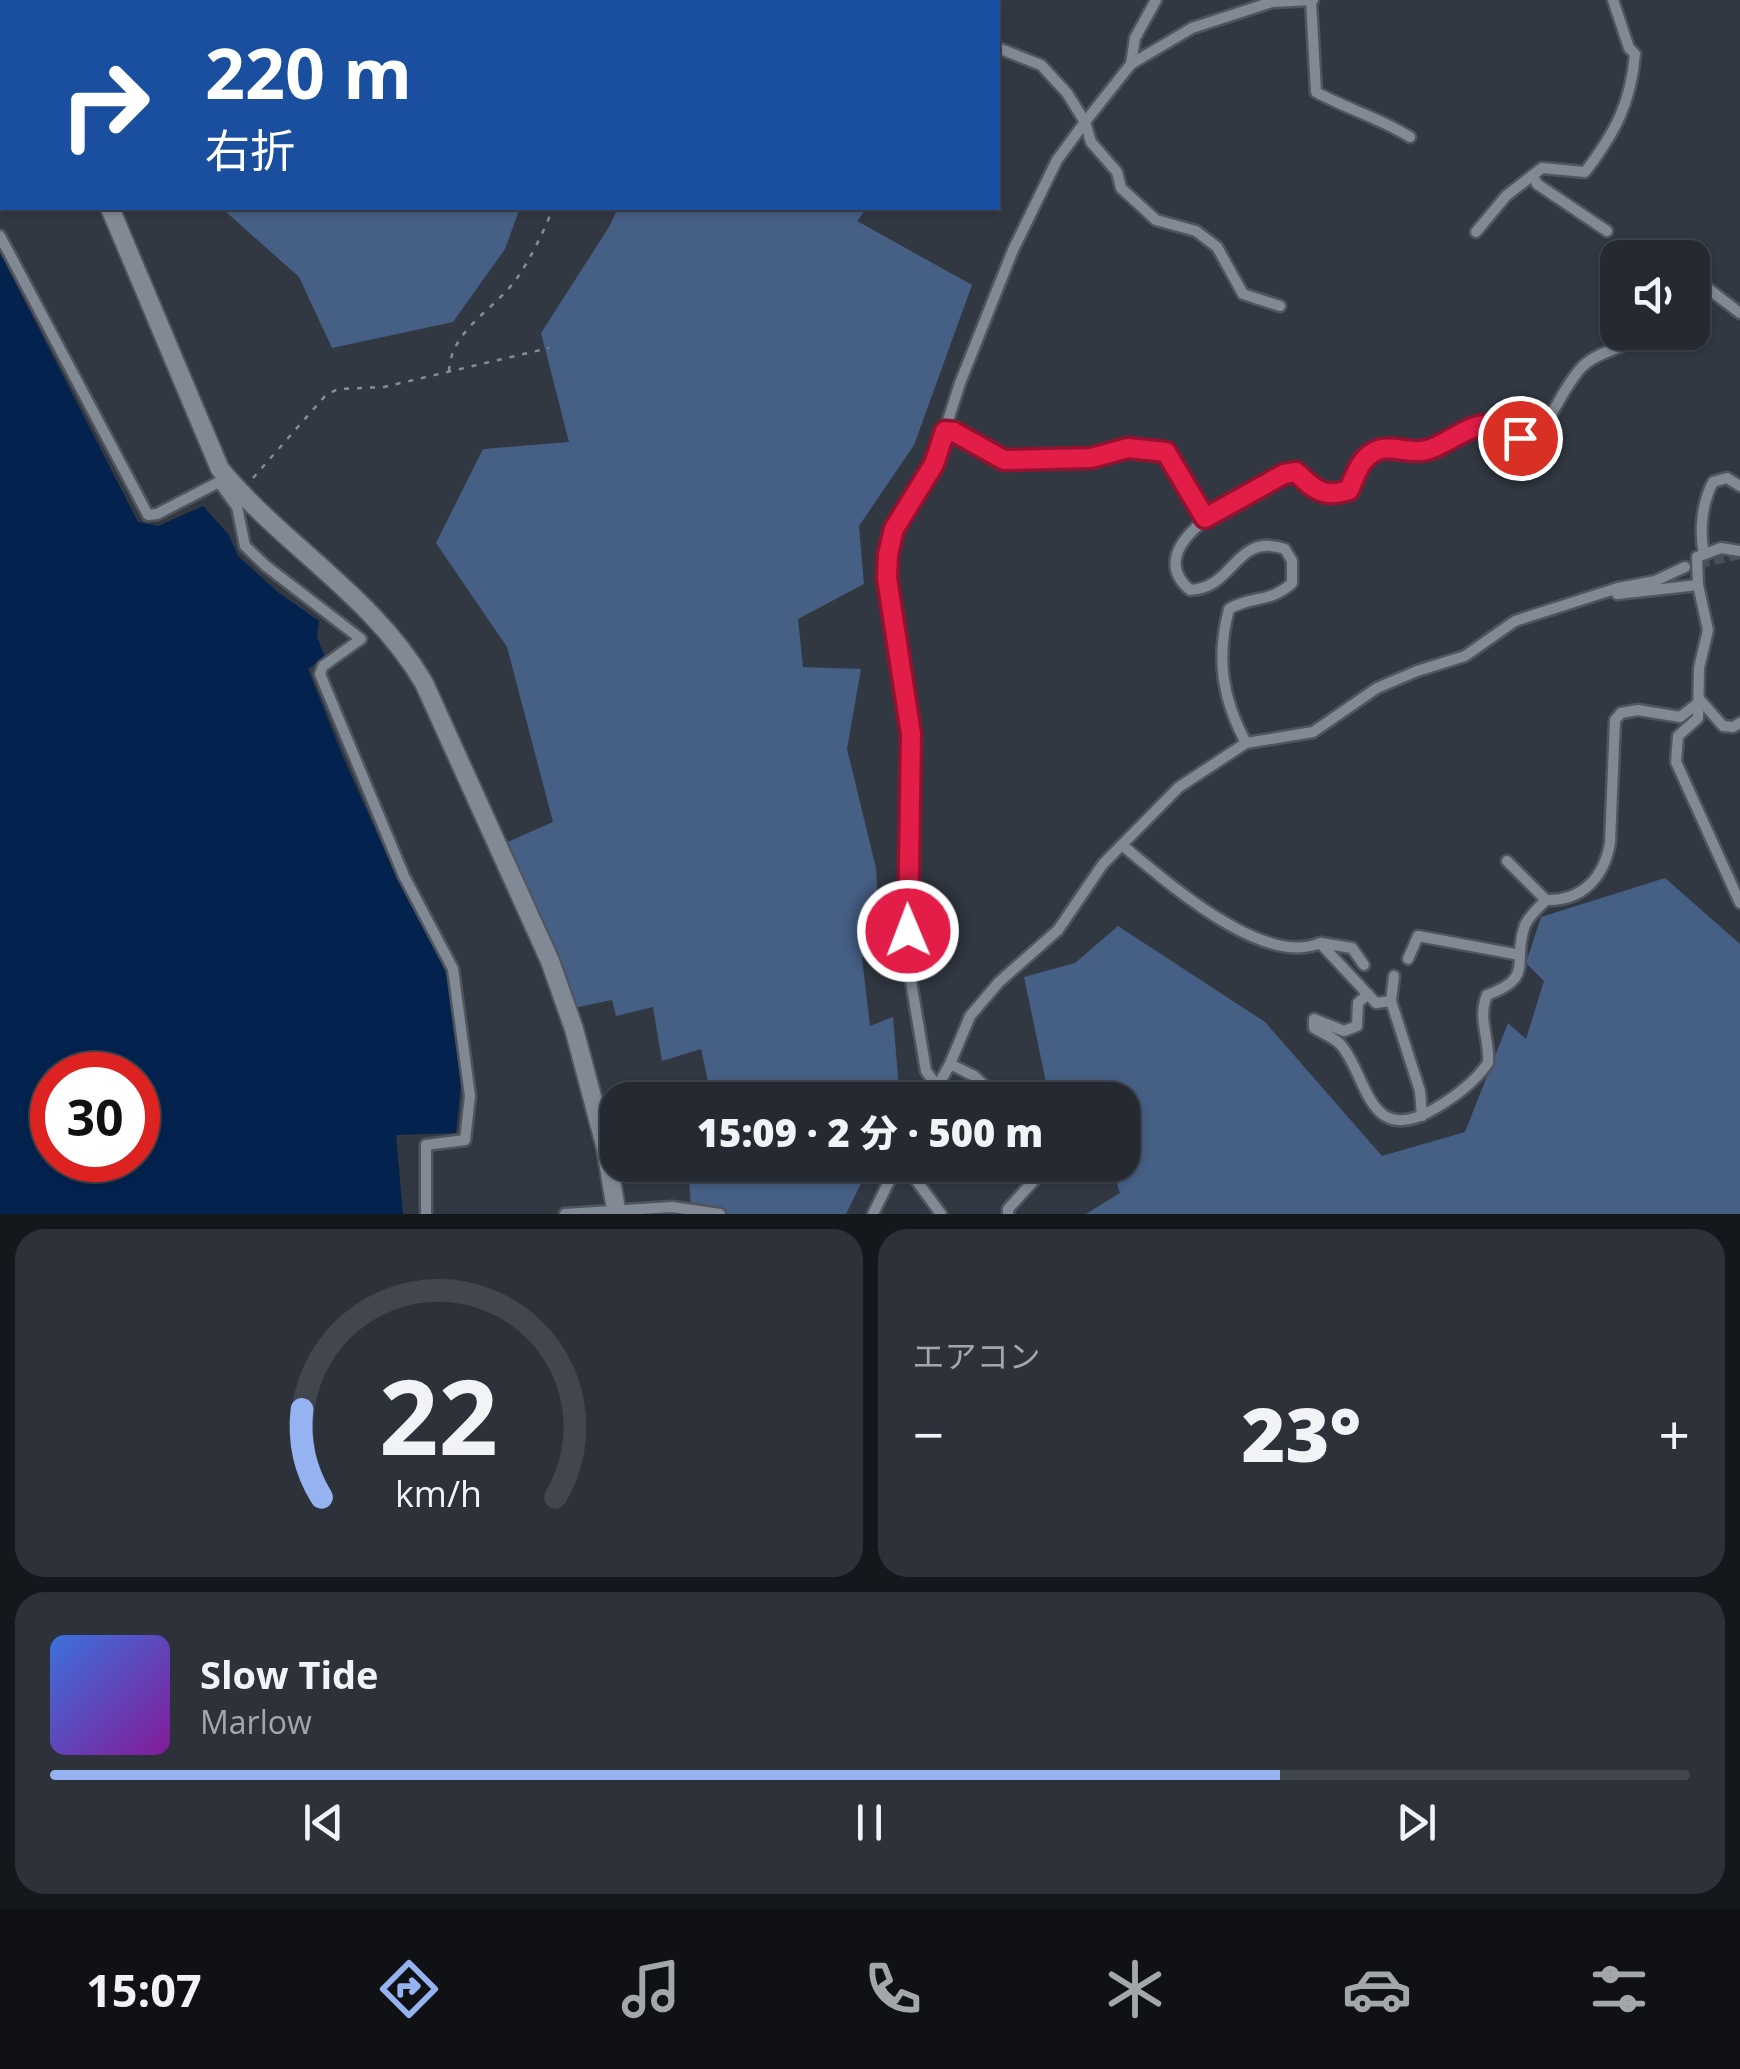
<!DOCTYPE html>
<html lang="ja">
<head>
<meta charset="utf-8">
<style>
  body { margin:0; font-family:"Open Sans","Noto Sans JP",sans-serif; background:#2d323a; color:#f1f3f6; height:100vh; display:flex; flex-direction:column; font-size:38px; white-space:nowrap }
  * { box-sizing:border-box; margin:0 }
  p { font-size:32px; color:#a3a7ac }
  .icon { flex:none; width:55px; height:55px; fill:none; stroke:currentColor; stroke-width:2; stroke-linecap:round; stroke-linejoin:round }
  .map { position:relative; height:1214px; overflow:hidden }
  .drawer { display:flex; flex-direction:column; gap:15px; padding:15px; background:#14171c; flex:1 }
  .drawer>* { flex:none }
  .banner { position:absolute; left:0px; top:0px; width:1000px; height:210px; box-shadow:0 2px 8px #0004,0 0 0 2px #42464d; background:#1a4fa0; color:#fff; overflow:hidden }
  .buttons { position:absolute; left:1600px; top:240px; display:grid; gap:20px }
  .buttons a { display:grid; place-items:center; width:110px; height:110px; border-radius:20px; background:#252a32; box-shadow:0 2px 8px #0004,0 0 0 2px #42464d; font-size:50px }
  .speed { position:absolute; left:30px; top:1052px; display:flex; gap:20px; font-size:50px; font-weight:700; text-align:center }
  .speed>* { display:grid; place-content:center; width:130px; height:130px; border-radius:50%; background:#252a32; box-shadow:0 2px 8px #0004,0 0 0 2px #42464d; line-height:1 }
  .speed .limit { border:15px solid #d22; background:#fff; color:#111 }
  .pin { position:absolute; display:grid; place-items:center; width:85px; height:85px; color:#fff; margin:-42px; border:5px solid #fff; border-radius:50%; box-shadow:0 2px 10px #0007 }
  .me { position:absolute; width:110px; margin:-55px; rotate:359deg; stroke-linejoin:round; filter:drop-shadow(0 0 8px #0008) }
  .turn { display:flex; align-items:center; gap:35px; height:210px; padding:0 40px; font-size:45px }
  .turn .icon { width:130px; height:130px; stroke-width:2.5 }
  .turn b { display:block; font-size:70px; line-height:85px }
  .big { font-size:75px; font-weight:800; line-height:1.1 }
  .drawer .card { flex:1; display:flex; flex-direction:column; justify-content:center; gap:15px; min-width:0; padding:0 35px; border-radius:30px; background:#2d323a }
  .drawer .dial { align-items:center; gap:0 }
  .dial svg { height:260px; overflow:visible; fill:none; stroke:#42464d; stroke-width:7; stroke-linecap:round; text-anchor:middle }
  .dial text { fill:#f1f3f6; stroke:none }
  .song { display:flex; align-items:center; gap:30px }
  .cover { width:120px; height:120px; border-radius:15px; background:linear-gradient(135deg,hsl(220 70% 55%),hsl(290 70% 35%)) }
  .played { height:10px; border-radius:5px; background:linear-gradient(90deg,#95b2f1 75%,#42464d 75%) }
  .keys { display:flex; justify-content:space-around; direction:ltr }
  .heat { display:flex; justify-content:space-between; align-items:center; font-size:55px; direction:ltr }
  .drawer .tiles { flex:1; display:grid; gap:15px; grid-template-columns:1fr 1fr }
  .card:last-child { grid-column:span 2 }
  .trip { position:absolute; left:600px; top:1082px; width:540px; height:100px; border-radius:30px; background:#252a32; box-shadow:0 2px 8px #0004,0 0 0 2px #42464d; font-weight:800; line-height:100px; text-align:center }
  .menu { display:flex; height:160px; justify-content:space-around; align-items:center; background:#0f1114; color:#a3a7ac }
  .menu .icon { width:70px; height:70px }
  .menu .selected { color:#95b2f1 }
  .menu b { font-size:45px; color:#f1f3f6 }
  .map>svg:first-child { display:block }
  .green { fill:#465f85 }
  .water { fill:#04224e; fill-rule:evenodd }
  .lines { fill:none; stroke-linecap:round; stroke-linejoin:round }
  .minor-tunnel { stroke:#494f59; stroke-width:10; stroke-dasharray:10 5; stroke-linecap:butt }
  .minor-casing { stroke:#50555d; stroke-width:15 }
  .tertiary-casing { stroke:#50555d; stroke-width:22 }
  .path { stroke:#888d95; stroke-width:2.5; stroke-dasharray:5 8; stroke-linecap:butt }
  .minor { stroke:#818995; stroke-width:10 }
  .tertiary { stroke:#818995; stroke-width:18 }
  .route-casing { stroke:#92132f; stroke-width:25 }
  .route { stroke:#e11d48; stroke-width:18 }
</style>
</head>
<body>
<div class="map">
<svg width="1740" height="1214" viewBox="0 0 1740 1214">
  <rect width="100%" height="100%" fill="#313842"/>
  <g class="green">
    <path d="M82,0H827L830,2H87Z"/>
    <path d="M209,208H520L505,249L453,322L332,348L299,277L225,211Z"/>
    <path d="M618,208H867L857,221L972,285L914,445L859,526L864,584L798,619L803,667L861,669L847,749L876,868L880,937L862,958L870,1026L893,1017L900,1100H712L701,1049L662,1061L653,1007L616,1016L612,1000L573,1008L503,844L553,822L507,647L436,543L483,449L569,442L541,333L609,227Z"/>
    <path d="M1665,878L1740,944V1214H1086L1120,1193L1111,1165H1122V1100H1064L1048,1092L1024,977L1075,963L1118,926L1265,1022L1382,1156L1465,1132L1508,1023L1526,1039L1544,981L1526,963L1541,917Z"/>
    <path d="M688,1165H870L846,1214H717L691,1206Z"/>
  </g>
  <path class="water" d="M0,253L138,522L158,526L203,506L229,535L238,556L279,593L319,621L317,637L325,657L308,669L343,757L396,876L449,978L461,1085L456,1133L396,1135L403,1214H0ZM52,1075H138V1160H52Z"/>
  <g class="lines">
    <path class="minor-tunnel" d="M1685,567L1740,554"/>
    <defs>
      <g id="minor">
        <path d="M945,0L948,2"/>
        <path d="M1311,1L1316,92C1347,109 1380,118 1410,137"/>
        <path d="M998,48L1041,65L1067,93L1085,122L1091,142L1117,172L1121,188L1156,220L1196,231L1217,247L1243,294L1280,306"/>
        <path d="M1131,64L1135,38L1156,0"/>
        <path d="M1607,231L1537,184L1533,175L1542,168L1585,172C1615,133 1631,103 1635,54L1629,48L1613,0"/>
        <path d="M1476,232L1506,196L1533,175"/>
        <path d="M0,236L148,515L157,514L219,482L237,507L245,546L266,566L361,639L323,666L320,674L404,876L453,969L470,1096L465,1140L426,1145V1214"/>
        <path d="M1692,284L1706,287L1740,313"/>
        <path d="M945,431L954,432L1004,459H1091L1128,448L1166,452L1205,518"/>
        <path d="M1740,551L1721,548L1697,557L1698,585L1708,630L1699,668L1698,718L1678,736L1676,762L1740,903"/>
        <path d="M1704,554C1699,531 1702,503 1713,482L1727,478L1740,486"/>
        <path d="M1618,588L1655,581L1685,567"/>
        <path d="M1701,701L1723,726L1733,727L1740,723"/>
        <path d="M1246,743C1222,698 1216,658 1229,609C1252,595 1269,604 1292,583V561L1285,549C1234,532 1236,588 1190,590C1135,543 1252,490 1284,474L1296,472C1307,483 1317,497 1334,495C1358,493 1355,462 1374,451C1390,443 1410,455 1428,450C1446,445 1465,427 1485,425C1508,424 1509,440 1537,435C1554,415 1563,388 1581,368C1597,350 1626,350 1642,332"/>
        <path d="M1122,845C1165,880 1262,968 1320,943L1376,1003L1391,1001L1420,1091L1422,1116"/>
        <path d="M1507,861L1546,900C1583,901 1604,877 1610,843L1615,720L1621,713L1638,710L1680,717L1701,701"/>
        <path d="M1321,943L1352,948L1364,965"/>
        <path d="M1408,959L1418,936L1520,955"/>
        <path d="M1368,994L1358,1003L1357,1026L1344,1031L1314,1019V1028C1322,1033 1335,1038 1341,1045C1368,1077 1368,1148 1434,1109C1455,1097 1474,1083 1488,1063C1490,1038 1477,1019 1487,995C1536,977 1511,963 1525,925C1529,916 1539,907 1546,900"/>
        <path d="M1391,1001L1394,976"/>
        <path d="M950,1064L974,1076L1000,1100"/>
        <path d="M937,1086L926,1071L909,969L911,733L887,578L888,553L894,529L934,464L960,383L1013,250L1057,160L1085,122L1131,64L1192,28L1272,2L1313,0"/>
        <path d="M930,1100L950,1064L970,1016L999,982L1058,930L1103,864L1179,787L1246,743L1313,732L1377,688L1417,671L1465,656L1515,621L1618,588L1617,594L1698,585"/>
        <path d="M905,1165L941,1214"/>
        <path d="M565,1214L672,1207L720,1214"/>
        <path d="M873,1214L897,1165"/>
        <path d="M1008,1214V1209L1048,1165"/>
      </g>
      <g id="tertiary">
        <path d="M27,0L28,2"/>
        <path d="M110,208L220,469C283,545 374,597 424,683L550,961L574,1029L606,1149L616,1210"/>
      </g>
    </defs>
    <use href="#minor" class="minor-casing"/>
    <use href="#tertiary" class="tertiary-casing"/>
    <g class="path">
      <path d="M449,371C451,329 495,310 517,278C531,258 544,231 553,208"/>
      <path d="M253,478L326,395L338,389L384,387L549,348"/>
    </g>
    <use href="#minor" class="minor"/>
    <use href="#tertiary" class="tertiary"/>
  </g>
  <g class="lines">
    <defs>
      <path id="route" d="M908,931L911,734L887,578L888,554L894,529L934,464L945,431L954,432L1004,460L1091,458L1128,448L1166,452L1205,518L1284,474L1296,472C1314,489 1323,499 1349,490C1355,476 1360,459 1374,452C1389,443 1410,455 1427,450C1446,445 1465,427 1484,425C1498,424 1509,431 1520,438"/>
    </defs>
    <use href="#route" class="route-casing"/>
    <use href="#route" class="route"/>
  </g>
</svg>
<div class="buttons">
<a><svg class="icon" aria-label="sound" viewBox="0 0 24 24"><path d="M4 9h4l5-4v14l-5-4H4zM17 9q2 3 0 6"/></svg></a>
</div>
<div class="speed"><div class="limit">30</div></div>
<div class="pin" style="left:1520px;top:438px;background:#d93025"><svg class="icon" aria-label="arrive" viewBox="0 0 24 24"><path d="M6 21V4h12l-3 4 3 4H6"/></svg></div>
<svg class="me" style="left:908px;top:931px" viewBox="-20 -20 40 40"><circle r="17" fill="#e11d48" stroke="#fff" stroke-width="3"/><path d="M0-11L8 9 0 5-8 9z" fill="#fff"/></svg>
<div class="trip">15:09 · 2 分 · 500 m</div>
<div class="banner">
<div class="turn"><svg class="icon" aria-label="right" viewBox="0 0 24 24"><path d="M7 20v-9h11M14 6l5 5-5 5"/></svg><div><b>220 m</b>右折</div></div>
</div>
</div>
<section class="drawer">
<div class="tiles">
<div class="card dial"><svg viewBox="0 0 100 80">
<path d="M14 69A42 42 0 1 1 86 69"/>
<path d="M14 69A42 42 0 0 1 8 42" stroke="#95b2f1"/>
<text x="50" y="56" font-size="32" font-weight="700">22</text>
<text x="50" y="72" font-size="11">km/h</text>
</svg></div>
<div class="card"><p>エアコン</p>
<div class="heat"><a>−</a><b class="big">23°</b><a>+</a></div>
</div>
<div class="card">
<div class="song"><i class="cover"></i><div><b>Slow Tide</b><p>Marlow</p></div></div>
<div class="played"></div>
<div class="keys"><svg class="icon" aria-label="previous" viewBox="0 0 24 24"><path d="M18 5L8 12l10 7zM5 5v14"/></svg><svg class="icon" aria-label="pause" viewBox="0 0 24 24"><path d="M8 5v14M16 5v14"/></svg><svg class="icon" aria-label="next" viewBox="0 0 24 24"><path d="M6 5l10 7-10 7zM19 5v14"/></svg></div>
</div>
</div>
</section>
<nav class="menu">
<b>15:07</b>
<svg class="icon selected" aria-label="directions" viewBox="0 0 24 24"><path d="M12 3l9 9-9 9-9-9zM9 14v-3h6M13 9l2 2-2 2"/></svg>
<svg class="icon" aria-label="music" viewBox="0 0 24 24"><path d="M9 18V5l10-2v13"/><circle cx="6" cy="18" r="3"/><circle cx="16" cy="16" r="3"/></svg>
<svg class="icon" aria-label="phone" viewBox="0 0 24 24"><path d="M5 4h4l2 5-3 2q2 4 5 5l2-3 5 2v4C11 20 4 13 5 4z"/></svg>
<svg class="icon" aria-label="climate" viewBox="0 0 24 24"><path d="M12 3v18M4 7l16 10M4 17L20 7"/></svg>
<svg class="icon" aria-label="car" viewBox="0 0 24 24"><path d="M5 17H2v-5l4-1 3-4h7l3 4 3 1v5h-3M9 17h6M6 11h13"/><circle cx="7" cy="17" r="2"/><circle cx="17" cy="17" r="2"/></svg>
<svg class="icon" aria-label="filters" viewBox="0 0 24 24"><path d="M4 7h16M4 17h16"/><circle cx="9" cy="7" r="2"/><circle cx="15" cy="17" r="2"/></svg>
</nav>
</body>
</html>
